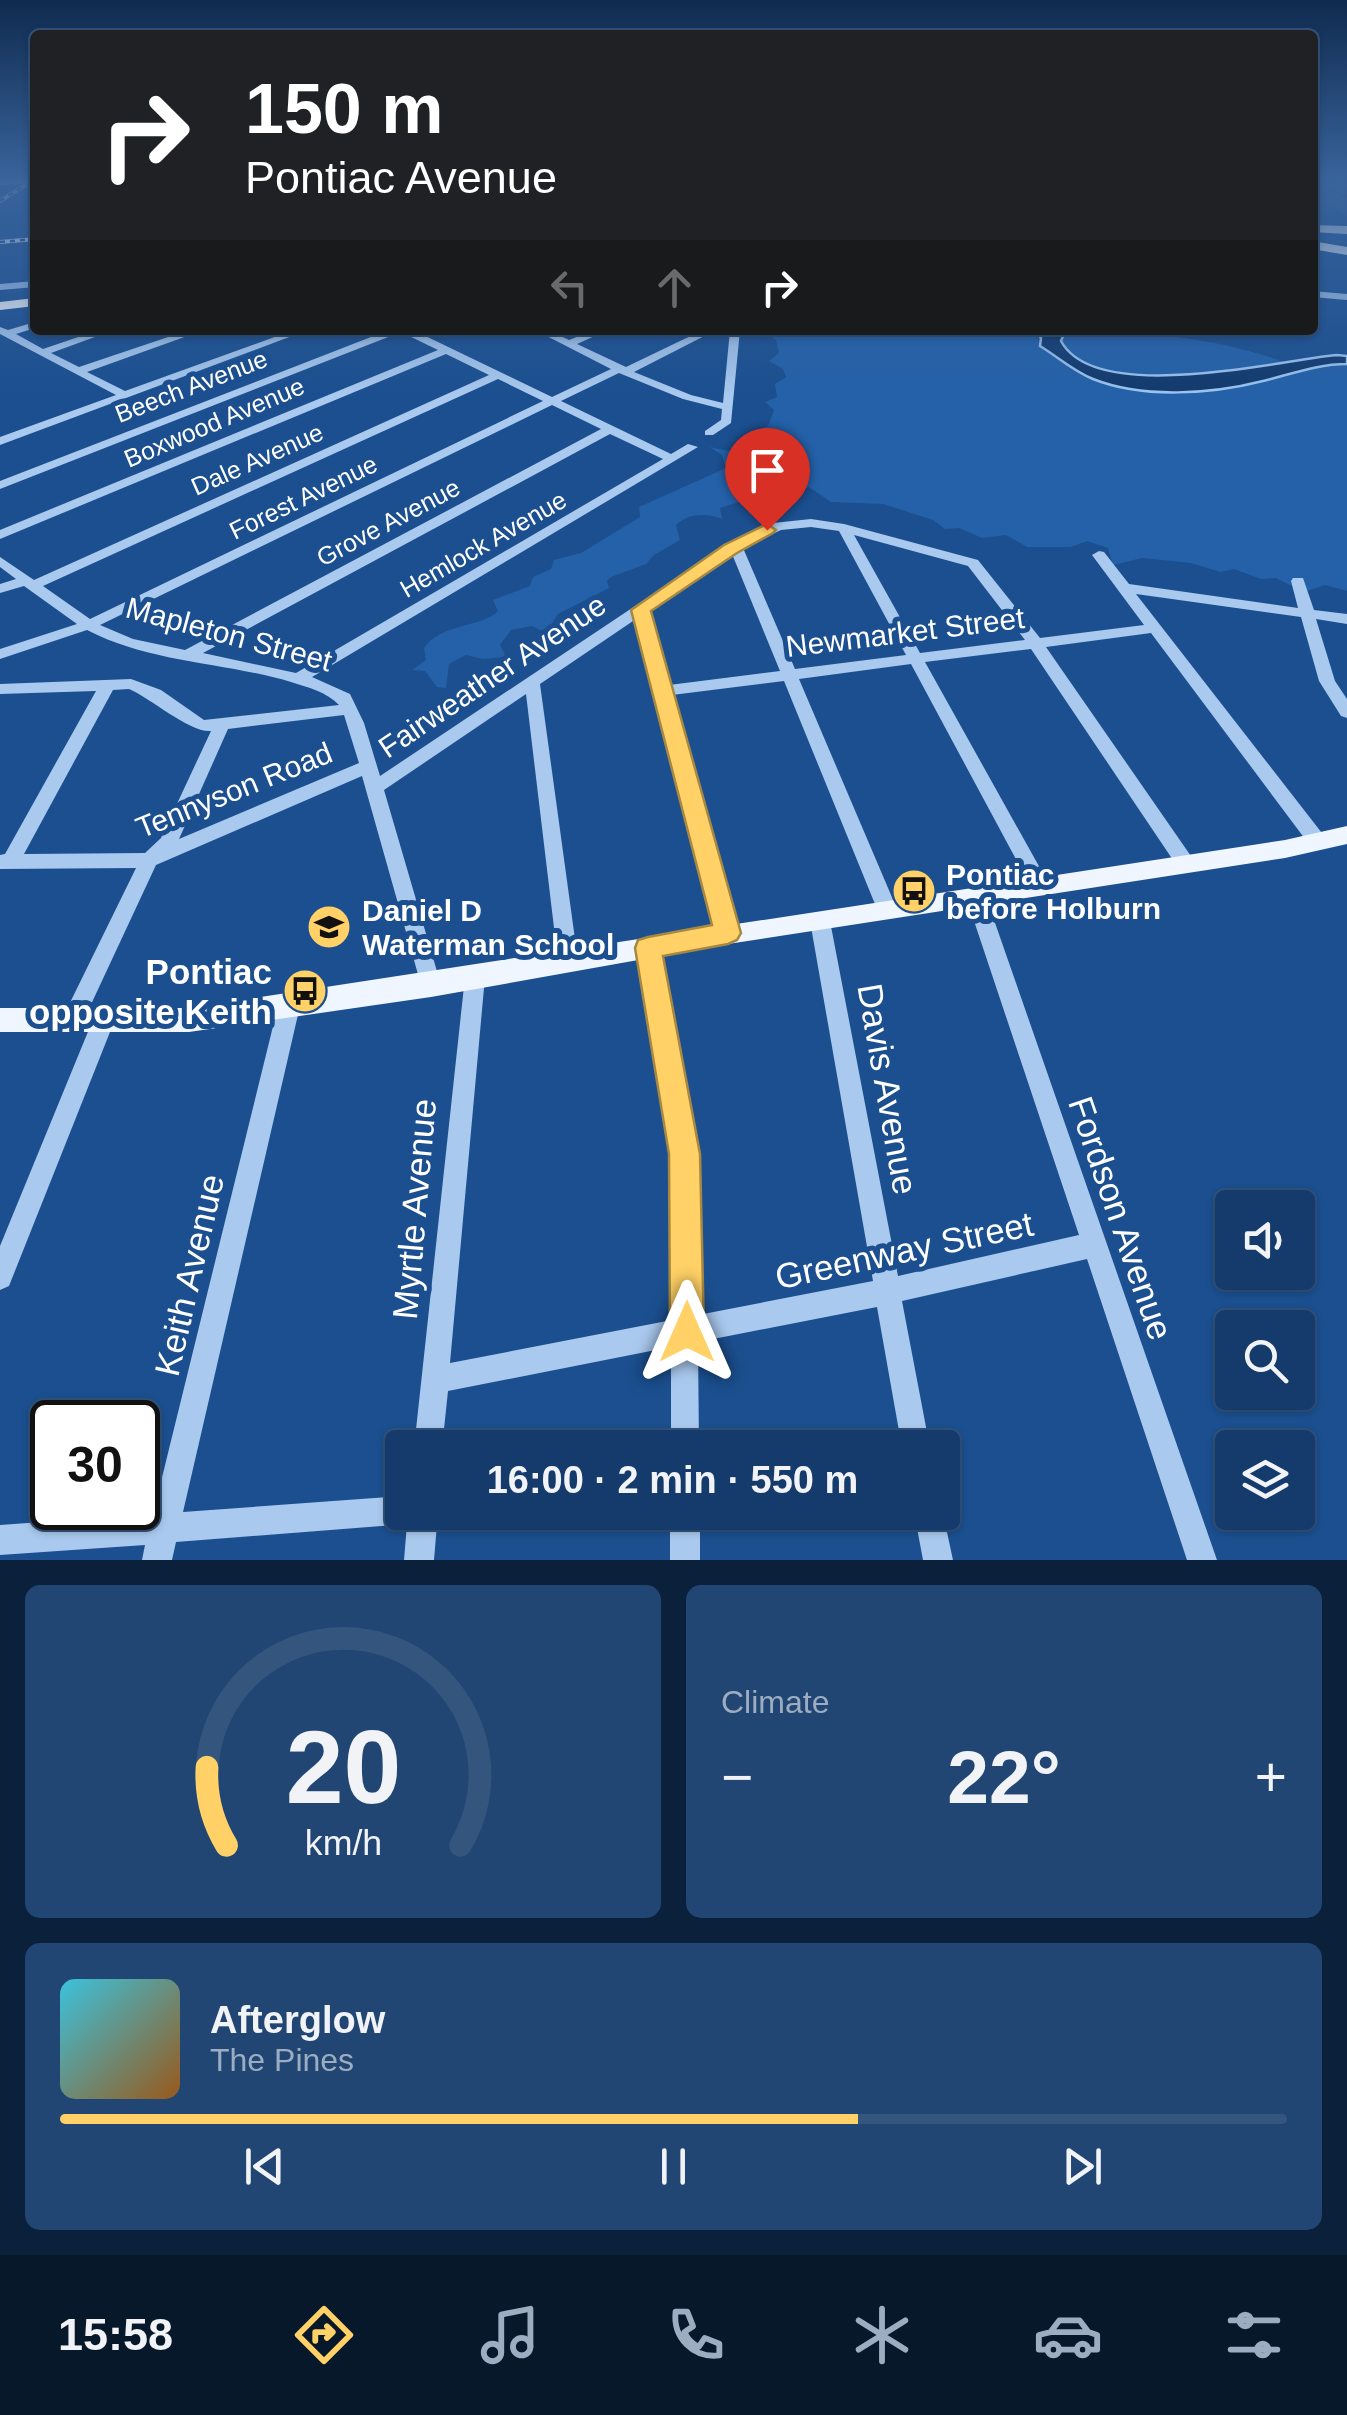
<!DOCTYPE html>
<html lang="en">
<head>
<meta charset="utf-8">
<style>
  body { margin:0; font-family:Helvetica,sans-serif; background:#214673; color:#f1f3f6; height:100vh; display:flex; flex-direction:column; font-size:38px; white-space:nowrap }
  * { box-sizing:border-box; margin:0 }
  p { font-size:32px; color:#9dadc1 }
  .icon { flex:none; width:55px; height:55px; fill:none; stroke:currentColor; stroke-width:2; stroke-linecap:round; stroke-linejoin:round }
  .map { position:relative; height:1560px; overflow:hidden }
  .sheet { display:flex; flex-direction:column; gap:25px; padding:25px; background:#0b203b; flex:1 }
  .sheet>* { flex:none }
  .hud { position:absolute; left:30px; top:30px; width:1288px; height:305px; border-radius:10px; box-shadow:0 2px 8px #0004,0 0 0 2px #33557e; background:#202124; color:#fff; overflow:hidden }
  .tools { position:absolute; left:1215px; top:1190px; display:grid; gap:20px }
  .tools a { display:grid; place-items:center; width:100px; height:100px; border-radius:10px; background:#143b6b; box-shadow:0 2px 8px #0004,0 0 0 2px #33557e; font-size:50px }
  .speed { position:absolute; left:30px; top:1400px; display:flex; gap:20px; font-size:50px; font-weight:700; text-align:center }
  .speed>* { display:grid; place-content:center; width:130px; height:130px; border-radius:50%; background:#143b6b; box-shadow:0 2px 8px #0004,0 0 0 2px #33557e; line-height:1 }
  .speed .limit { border:5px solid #111; border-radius:15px; background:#fff; color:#111 }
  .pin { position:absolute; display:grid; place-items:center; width:85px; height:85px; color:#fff; margin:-102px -42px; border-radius:50% 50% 50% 0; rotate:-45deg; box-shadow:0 0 10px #0007 }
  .pin .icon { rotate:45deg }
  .me { position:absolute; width:110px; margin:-55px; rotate:0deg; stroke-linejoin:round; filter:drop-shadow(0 0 8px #0008) }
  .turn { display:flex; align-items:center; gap:35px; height:210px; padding:0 50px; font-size:45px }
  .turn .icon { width:130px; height:130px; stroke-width:2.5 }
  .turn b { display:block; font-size:70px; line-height:85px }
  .lanes { display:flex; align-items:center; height:95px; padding:0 50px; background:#0003; justify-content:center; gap:50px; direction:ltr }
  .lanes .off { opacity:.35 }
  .big { font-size:75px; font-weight:600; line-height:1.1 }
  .sheet .card { flex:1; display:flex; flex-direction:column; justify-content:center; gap:15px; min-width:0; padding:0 35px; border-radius:15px; background:#214673 }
  .sheet .dial { align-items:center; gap:0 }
  .dial svg { height:260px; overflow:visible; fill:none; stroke:#33557e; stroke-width:7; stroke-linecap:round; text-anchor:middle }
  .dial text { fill:#f1f3f6; stroke:none }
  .song { display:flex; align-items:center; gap:30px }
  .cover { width:120px; height:120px; border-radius:15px; background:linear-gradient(135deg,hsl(190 70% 55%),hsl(30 70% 35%)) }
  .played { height:10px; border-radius:5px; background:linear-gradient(90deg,#ffd166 65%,#33557e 65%) }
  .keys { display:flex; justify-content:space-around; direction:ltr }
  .heat { display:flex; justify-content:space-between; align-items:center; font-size:55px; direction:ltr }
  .sheet .tiles { flex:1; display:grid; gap:25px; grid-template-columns:1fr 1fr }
  .card:last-child { grid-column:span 2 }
  .trip { position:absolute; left:385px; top:1430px; width:575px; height:100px; border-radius:10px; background:#143b6b; box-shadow:0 2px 8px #0004,0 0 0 2px #33557e; font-weight:600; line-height:100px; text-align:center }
  .menu { display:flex; height:160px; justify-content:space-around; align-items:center; background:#08182b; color:#9dadc1 }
  .menu .icon { width:70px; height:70px }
  .menu .current { color:#ffd166 }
  .menu b { font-size:45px; color:#f1f3f6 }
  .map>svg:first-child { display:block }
  .green { fill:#2461a8 }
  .water { fill:#123a6d; stroke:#9cc4f0; stroke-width:2.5 }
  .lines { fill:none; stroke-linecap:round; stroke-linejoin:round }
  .minor { fill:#a9c9ee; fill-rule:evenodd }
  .major { fill:#f0f6ff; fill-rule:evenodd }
  .highway { fill:#fff; fill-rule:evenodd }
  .rail-casing { stroke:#fff; stroke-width:4 }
  .rail { stroke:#1b4f8f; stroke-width:2.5; stroke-dasharray:5; stroke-linecap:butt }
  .wall { fill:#245895 }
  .building { fill:#2a66ad; stroke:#1d4779; stroke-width:2.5 }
  .route { fill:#ffd166; stroke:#a68842; stroke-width:2.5 }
  .labels { text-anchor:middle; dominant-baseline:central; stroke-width:10; stroke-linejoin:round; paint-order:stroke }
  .far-street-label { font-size:25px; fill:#fff; stroke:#1b4f8f }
  .street-label { font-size:30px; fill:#fff; stroke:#1b4f8f }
  .poi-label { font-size:30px; font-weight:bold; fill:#fff; stroke:#1b4f8f; text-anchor:start }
  .near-poi-label { font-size:35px; font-weight:bold; fill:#fff; stroke:#1b4f8f; text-anchor:end }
  .near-street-label { font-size:35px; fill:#fff; stroke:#1b4f8f }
</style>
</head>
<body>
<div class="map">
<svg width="1347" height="1560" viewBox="0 0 1347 1560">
  <rect width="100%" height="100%" fill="#1b4f8f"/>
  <g class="green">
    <path d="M770,330H1035L1040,346C1058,357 1073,371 1093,379C1143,399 1212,394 1263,381C1292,374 1317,364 1347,364V591L1325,585L1304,592L1276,578L1261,579L1234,569L1220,572L1191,563L1142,558L1113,565L1108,548L1087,541L1071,547H1027L1006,535L982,538L959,528L945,529L933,520L883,504L831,502L809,487L781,495L761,487L743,493L742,501L720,508L722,519C706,513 689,513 676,525L680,540L654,555L646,564L611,577L607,581L609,588L558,614L546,633L532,626L511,630L500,645L506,657L483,659L466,655L449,664L446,688L437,687L425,671L412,670L426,660L424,648C441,623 481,628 498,611L493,600L530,586L533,577L551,569L554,560L581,553L640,517L639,507L726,468L722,455L710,447L728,451L760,439L757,430L768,426L774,410L765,402L777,397L775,384L786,377L783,369L769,361L779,353L776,340L764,332Z"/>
    <path d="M1060,330C1133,330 1216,337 1284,362C1236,371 1089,396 1061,341L1064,334Z"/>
  </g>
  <path class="water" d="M1035,330H1060L1064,334L1061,341C1096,406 1279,360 1337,355L1347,356V364C1317,364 1292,374 1263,381C1212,394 1143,399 1093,379C1073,371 1058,357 1040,346L1041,338Z"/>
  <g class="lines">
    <g class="minor">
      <path d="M35,281V287L0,290V284Z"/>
      <path d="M1312,291L1347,294V300L1312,297Z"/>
      <path d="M35,322V328L16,334L43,349L99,330H114L51,353L79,367L189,330H204L87,372L125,391L294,330H308L0,445V437L116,395L0,334V327L8,330Z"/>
      <path d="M389,330H413L552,397L611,369L535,330H548L569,340L594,330H608L577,344L626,367L703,330H716L634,372L691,395L723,403L730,330H740L731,423L713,435H705V431L721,420L722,409L683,399L619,373L561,401L671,454L688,444L698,447L312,677L350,694L364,723L380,776L725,546L773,523L811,519L844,524L978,560L1040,638L1144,625L1092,555L1099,551L1104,552L1129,584L1298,608L1291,581L1293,578H1303L1314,610L1347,614V624L1316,619L1335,681L1347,699V718L1341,716L1319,681L1301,617L1136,594L1325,837L1327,842L1325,847H1311L1151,633L1046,647L1193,859L1195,864L1193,869L1186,871L1179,869L1031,649L925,662L1050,886L1047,891L1040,894L1033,891L911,664L799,679L897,909L894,915L887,917L880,915L877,909L784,681L672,695L738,933L735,939L728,941L721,939L718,933L636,619L540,684L578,961L575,967L568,970L561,967L558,961L526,694L384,790L441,985L438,991L431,994L424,991L421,985L362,776L156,865L80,1028L72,1031L64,1028L61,1021L136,868L0,869V855L5,854L96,691L0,694V684L131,679L161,690L204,720L339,705C327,692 307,687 291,682C224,662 150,663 87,630L0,659V649L77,624L24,586L0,593V584L16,579L0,567V557L34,580L489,375L446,354L0,539V530L438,350L401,332L0,489V481ZM498,379L543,401L90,619L43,586ZM552,405L601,429L185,650L133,639L100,625ZM610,434L663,459L296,673L203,653ZM811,527L839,531L906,655L795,669L743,548L781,530ZM854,535L968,566L1025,640L920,653ZM732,554L780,671L669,685L648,611ZM129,689C152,699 190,733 211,731L161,838L145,853L24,854L113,690ZM344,715L359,763L179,839L228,729Z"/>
      <path d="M976,889L983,891L986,897L1217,1560H1187L1087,1259L902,1301L930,1448H902L877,1307L698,1342L699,1448H671V1347L448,1391L442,1448H414L465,977L468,971L475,968L482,971L485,977L450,1363L672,1320L673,1154L638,948L641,942L648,939L655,942L658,948L697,1154L698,1315L873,1281L810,921L813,915L820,913L827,915L830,921L898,1276L1079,1235L966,897L969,891Z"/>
      <path d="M289,997L297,999L300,1006L183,1512L402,1496V1512H438L434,1560H404L407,1524L176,1542L172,1560H142L145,1545L0,1555V1525L153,1514L278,1006L281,999Z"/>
      <path d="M103,1012L111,1015L114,1022L9,1286L0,1290V1246L92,1022L95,1015Z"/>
      <path d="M942,1509L953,1560H923L914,1512H942Z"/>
      <rect x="670" y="1512" width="30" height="48"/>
    </g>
    <g class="major">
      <path d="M35,178V183L0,185V179Z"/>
      <path d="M1347,826V844L1285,858L728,944L431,997L189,1032H0V1008H189L1285,840Z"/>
    </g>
    <g class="highway">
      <path d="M1312,225L1347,226V234L1312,232Z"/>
      <path d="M1312,241L1347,247V255L1312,249Z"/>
      <path d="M35,298V306L0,310V302Z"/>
    </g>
    <defs>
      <g id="rail">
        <path d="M0,201L35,179"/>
        <path d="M0,242L35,239"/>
      </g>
    </defs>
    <use href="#rail" class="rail-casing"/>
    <use href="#rail" class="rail"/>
  </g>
  <path class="wall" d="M1312,178H1347V215H1345L1316,197L1319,191L1312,187Z"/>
  <path class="building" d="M1327,178H1347V198L1323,183H1336Z"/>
  <linearGradient id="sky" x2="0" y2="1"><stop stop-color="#0f2b4f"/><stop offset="0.45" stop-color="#39639b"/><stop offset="1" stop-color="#39639b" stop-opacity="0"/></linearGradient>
  <rect width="1347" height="396" fill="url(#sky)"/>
  <path class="route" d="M767,524L776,530L773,533L737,553L651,611L741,933L737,940L728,944L663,956L700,1154L704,1332L699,1344L687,1349L675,1344L670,1332L669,1154L635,948L638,940L648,937L712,925L631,610L724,545Z"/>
  <defs>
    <symbol id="bus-disc" viewBox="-11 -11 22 22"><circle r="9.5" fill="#ffd166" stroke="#1b4f8f"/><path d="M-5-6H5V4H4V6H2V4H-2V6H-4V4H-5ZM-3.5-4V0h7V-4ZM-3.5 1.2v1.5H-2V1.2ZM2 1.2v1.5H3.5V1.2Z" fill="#111"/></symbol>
    <symbol id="school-disc" viewBox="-11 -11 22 22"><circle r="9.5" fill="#ffd166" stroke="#1b4f8f"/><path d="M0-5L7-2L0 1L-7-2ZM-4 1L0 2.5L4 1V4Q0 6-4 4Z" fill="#111"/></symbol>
  </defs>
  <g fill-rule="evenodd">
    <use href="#bus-disc" x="889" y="866" width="50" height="50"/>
    <use href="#school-disc" x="304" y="902" width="50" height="50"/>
    <use href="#bus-disc" x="280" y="966" width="50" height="50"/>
  </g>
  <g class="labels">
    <g class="far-street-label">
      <text transform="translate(191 386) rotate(-21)">Beech Avenue</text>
      <text transform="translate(214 422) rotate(-23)">Boxwood Avenue</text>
      <text transform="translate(257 459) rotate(-24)">Dale Avenue</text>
      <text transform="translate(303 497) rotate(-26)">Forest Avenue</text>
      <text transform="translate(388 522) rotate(-28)">Grove Avenue</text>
      <text transform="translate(483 544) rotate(-30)">Hemlock Avenue</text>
    </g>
    <g class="street-label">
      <text transform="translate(905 632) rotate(-7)">Newmarket Street</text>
      <text transform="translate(229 634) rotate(15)">Mapleton Street</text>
      <text transform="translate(492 676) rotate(-34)">Fairweather Avenue</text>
      <text transform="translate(234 790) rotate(-22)">Tennyson Road</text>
    </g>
    <g class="poi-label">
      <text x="946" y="874">Pontiac<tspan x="946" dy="34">before Holburn</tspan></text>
      <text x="362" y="910">Daniel D<tspan x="362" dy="34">Waterman School</tspan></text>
    </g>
    <g class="near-poi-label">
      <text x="272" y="971">Pontiac<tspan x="272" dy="40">opposite Keith</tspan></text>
    </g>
    <g class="near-street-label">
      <text transform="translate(888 1089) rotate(80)">Davis Avenue</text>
      <text transform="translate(414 1209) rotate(-85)">Myrtle Avenue</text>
      <text transform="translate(1121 1218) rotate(71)">Fordson Avenue</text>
      <text transform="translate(904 1250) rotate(-12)">Greenway Street</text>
      <text transform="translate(189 1275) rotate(-77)">Keith Avenue</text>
    </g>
  </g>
</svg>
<div class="tools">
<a><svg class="icon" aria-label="sound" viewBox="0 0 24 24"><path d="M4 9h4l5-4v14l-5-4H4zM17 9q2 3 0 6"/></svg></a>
<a><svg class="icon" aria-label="search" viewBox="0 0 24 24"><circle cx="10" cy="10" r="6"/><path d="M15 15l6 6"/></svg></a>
<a><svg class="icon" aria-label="layers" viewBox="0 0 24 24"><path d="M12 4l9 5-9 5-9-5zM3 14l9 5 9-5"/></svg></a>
</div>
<div class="speed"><div class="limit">30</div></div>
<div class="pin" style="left:767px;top:530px;background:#d93025"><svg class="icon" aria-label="arrive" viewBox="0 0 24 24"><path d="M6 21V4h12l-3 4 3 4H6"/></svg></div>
<svg class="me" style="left:687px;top:1332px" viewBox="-20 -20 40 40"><path d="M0-17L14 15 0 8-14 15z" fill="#ffd166" stroke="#fff" stroke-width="4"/></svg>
<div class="trip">16:00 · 2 min · 550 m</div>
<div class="hud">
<div class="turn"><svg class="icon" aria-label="right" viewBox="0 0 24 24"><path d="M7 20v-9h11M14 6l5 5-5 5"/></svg><div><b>150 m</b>Pontiac Avenue</div></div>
<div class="lanes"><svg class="icon off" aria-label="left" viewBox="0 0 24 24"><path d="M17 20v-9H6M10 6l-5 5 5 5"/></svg><svg class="icon off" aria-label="ahead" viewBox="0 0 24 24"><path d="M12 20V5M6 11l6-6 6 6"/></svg><svg class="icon" aria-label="right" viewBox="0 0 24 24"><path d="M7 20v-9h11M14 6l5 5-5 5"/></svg></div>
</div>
</div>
<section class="sheet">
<div class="tiles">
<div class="card dial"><svg viewBox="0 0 100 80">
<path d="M14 69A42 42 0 1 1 86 69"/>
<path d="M14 69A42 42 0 0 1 8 45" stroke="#ffd166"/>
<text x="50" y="56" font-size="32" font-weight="700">20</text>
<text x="50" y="72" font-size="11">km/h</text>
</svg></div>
<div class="card"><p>Climate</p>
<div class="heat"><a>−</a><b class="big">22°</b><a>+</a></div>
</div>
<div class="card">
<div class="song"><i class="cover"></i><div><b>Afterglow</b><p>The Pines</p></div></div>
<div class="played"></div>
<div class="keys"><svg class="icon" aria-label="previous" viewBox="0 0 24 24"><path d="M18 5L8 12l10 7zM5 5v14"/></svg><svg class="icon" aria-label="pause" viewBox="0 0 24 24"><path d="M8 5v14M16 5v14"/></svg><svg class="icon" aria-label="next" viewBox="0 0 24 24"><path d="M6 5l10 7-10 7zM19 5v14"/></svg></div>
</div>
</div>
</section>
<nav class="menu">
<b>15:58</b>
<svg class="icon current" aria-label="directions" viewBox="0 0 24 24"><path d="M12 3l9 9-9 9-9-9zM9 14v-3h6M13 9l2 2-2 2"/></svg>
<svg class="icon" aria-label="music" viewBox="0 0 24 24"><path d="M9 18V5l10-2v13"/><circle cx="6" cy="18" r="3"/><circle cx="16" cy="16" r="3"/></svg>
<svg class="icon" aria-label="phone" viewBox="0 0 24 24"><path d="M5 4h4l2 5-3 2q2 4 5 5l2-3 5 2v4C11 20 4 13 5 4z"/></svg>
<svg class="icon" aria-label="climate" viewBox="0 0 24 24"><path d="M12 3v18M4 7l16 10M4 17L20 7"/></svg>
<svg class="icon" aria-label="car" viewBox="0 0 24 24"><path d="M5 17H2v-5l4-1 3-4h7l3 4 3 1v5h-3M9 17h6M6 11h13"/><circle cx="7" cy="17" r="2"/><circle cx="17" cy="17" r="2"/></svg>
<svg class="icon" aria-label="filters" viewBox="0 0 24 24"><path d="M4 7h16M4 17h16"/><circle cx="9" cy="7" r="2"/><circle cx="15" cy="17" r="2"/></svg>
</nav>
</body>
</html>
